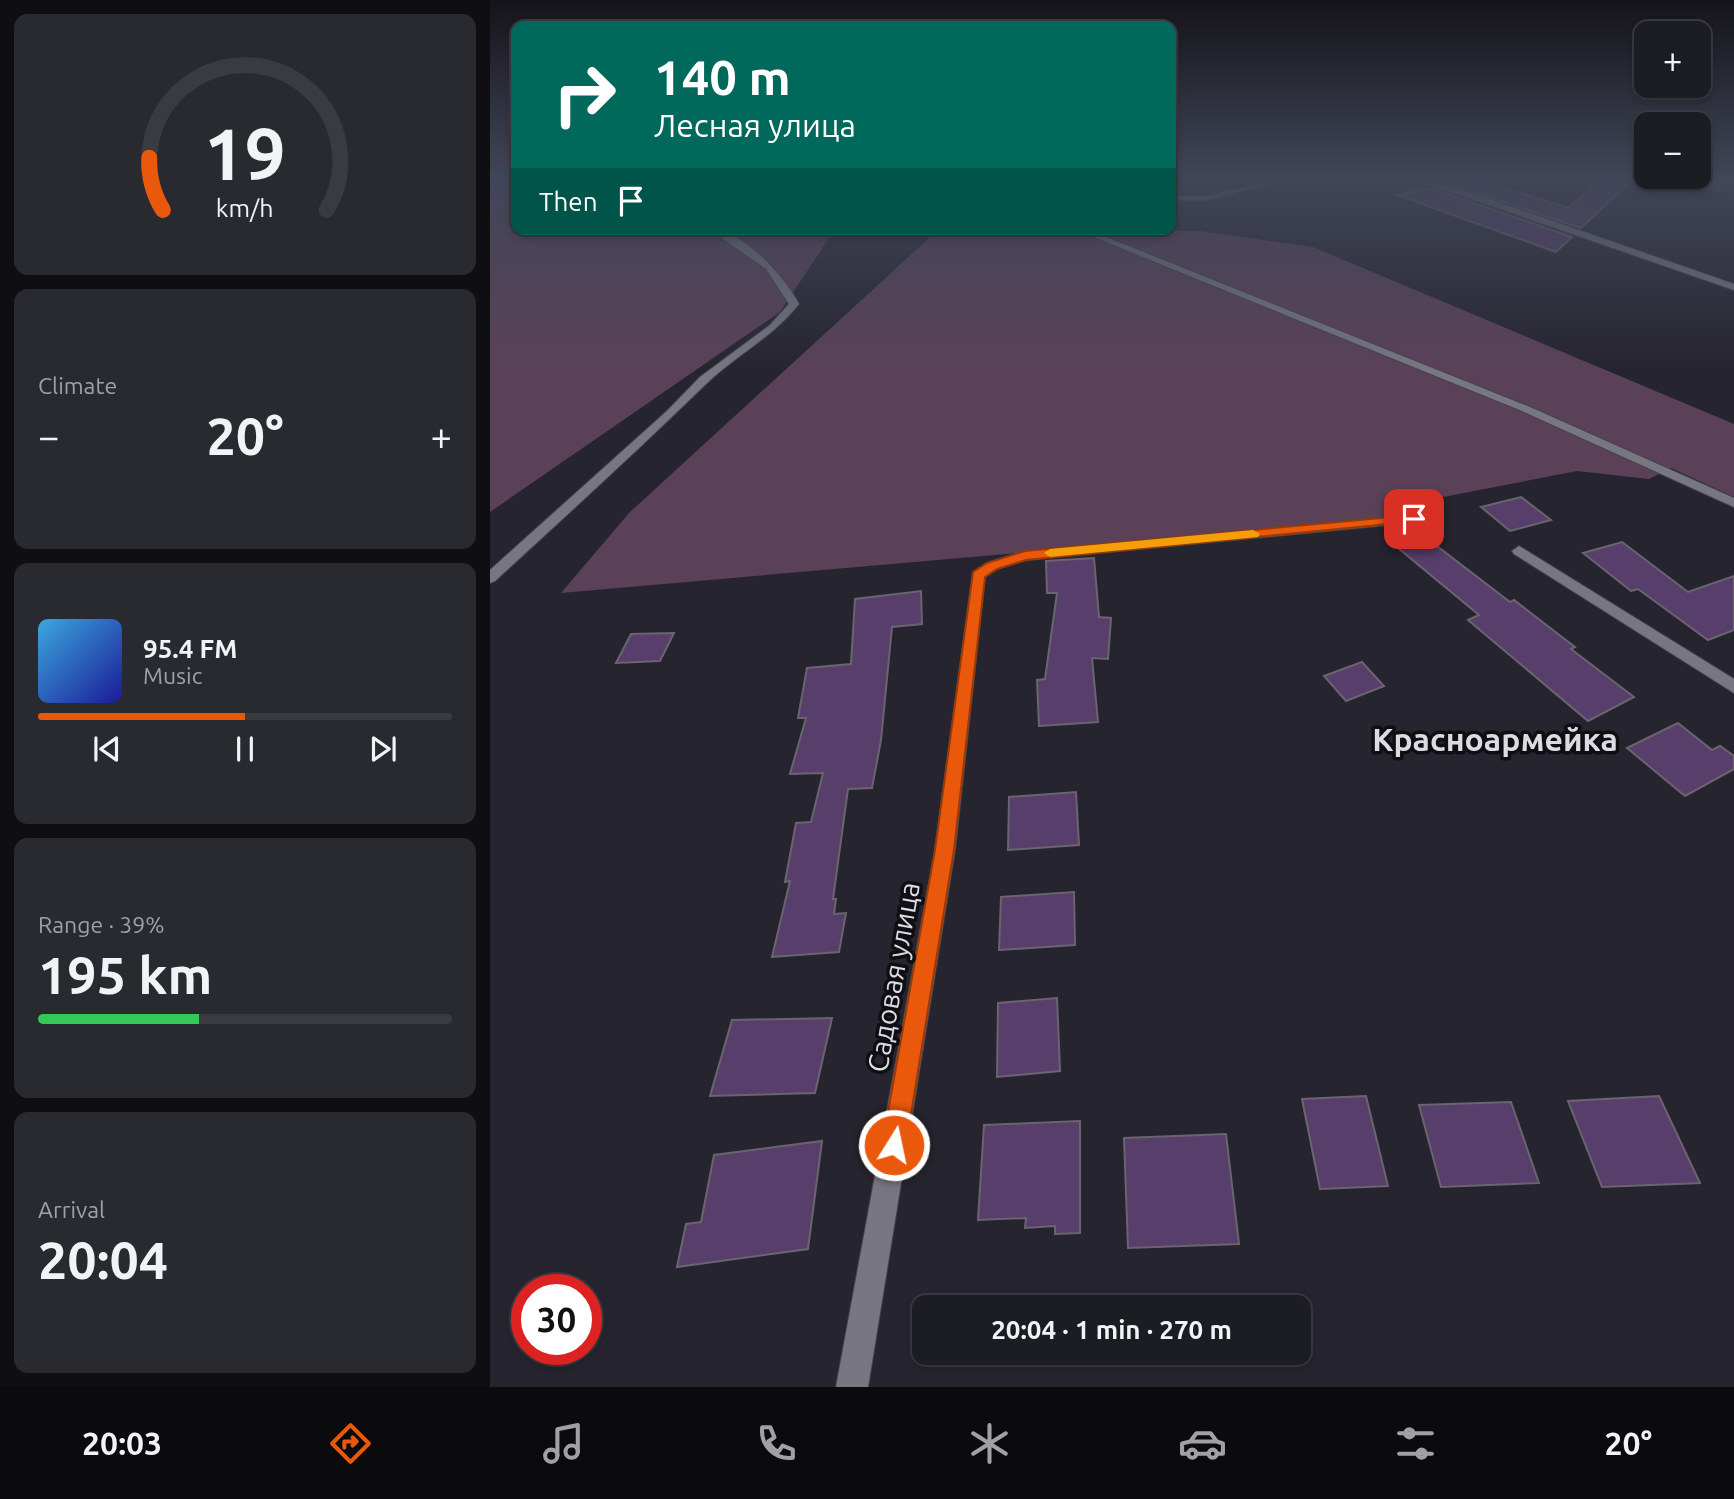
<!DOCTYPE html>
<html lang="en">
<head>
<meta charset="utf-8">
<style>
  body { margin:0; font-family:Ubuntu,sans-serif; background:#292930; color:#f1f3f6; height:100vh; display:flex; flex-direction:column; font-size:26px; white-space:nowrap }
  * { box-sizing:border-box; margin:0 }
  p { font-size:23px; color:#a0a1a6 }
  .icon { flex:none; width:38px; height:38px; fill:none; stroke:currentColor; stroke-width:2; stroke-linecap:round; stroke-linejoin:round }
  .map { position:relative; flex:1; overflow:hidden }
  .side { display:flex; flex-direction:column; gap:14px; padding:14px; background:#0f0f13; width:490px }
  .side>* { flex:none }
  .hud { position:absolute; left:21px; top:21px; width:665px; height:214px; border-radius:14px; box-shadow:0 4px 10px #0003,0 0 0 2px #3a3a41; background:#00695c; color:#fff; overflow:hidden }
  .tools { position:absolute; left:1144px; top:21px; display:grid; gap:14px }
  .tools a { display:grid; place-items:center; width:77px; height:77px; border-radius:14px; background:#1c1c23; box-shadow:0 4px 10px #0003,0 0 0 2px #3a3a41; font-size:35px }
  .speed { position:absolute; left:21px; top:1274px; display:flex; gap:14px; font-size:35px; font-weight:700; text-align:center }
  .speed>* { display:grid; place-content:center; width:91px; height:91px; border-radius:50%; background:#1c1c23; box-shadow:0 4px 10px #0003,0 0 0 2px #3a3a41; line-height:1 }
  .speed .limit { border:10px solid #d22; background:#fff; color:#111 }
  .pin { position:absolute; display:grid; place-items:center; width:60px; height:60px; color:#fff; margin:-30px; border-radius:14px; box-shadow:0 4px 10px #0006 }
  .me { position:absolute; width:77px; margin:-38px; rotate:10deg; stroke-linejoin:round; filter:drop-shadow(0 0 5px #0008) }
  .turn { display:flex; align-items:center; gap:24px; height:147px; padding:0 28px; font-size:32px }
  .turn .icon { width:91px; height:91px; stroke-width:2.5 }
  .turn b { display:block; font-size:49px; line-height:60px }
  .then { display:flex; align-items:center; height:66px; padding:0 28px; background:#0003; gap:14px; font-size:26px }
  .big { font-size:52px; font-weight:700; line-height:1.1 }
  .side .widget { flex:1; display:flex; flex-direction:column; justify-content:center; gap:10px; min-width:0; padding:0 24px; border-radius:14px; background:#292930 }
  .side .dial { align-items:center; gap:0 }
  .dial svg { height:182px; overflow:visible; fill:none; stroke:#3a3a41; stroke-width:7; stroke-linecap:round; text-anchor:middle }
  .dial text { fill:#f1f3f6; stroke:none }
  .song { display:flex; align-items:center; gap:21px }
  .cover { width:84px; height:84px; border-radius:10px; background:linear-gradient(135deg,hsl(200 70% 55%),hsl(240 70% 35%)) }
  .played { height:7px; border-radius:4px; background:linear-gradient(90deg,#ea580c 50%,#3a3a41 50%) }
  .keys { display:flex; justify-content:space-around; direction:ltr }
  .heat { display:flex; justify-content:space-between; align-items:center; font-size:38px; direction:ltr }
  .charge { height:10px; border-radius:5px; background:linear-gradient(90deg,#34c759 39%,#3a3a41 0) }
  .trip { position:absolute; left:422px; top:1295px; width:399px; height:70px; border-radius:14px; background:#1c1c23; box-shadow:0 4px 10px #0003,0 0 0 2px #3a3a41; font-weight:700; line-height:70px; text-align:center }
  .menu { display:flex; height:112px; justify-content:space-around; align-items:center; background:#0b0b0e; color:#a0a1a6 }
  .menu .icon { width:49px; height:49px }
  .menu .current { color:#ea580c }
  .menu b { font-size:32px; color:#f1f3f6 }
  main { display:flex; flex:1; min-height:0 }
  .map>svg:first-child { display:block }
  .green { fill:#5a4158 }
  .forest { fill:#673e64 }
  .building { fill:#583e6b; stroke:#6a646f; stroke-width:2 }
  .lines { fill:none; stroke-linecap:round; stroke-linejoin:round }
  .minor-casing { stroke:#44434c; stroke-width:2 }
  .minor { fill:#777681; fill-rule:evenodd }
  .route { fill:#ea580c; stroke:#983908; stroke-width:2 }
  .slow { fill:#f59e0b }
  .labels { text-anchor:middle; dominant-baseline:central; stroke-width:7; stroke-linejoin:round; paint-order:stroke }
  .near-street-label { font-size:28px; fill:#dcdbe2; stroke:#0f0f13 }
  .district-label { font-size:32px; font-weight:bold; fill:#dcdbe2; stroke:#0f0f13 }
</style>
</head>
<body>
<main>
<section class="side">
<div class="widget dial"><svg viewBox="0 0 100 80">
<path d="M14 69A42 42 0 1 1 86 69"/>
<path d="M14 69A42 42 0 0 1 8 46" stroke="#ea580c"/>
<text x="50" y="56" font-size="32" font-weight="700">19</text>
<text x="50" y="72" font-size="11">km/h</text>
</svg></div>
<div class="widget"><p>Climate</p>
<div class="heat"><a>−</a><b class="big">20°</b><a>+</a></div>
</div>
<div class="widget">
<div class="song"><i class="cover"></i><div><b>95.4 FM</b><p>Music</p></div></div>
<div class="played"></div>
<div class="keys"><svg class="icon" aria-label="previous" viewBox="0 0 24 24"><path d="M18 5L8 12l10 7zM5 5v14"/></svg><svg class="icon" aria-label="pause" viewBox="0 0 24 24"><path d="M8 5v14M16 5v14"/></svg><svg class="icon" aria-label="next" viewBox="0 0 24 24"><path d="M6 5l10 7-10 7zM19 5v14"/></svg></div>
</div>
<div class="widget"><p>Range · 39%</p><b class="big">195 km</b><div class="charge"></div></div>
<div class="widget"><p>Arrival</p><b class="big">20:04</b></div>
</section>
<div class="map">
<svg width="1244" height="1387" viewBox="0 0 1244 1387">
  <rect width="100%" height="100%" fill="#26252f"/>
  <g class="green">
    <path d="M26,198V229H345L290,312L0,512V218Z"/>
    <path d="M449,229L710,231L823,247L1244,424V497L1181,468L1159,479L1087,471L922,503L937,517L71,593L139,513Z"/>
  </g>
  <g class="forest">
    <path d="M0,176H26V198L0,218Z"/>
    <path d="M1075,176H1244V193Z"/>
  </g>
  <g class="building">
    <path d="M986,179L1078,208L1110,180L1137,185L1091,228L960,184Z"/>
    <path d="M939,188L972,199L1082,237L1066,252L907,195Z"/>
    <path d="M1031,497L1061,520L1020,531L991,507Z"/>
    <path d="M930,533L1020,602L1024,600L1085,647L1081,649L1144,697L1098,721L978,620L989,615L902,543Z"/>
    <path d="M1132,542L1198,592L1244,576V630L1218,640L1148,589L1141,591L1093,553Z"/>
    <path d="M604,558L609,617L621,618L618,659L602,658L608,722L549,726L547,680L555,679L567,593H557L556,561Z"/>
    <path d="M431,591L432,624L402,627L391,740L382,788L358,789L343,899H346L344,914L356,913L349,952L282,957L300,881L295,882L306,823L321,822L333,773L300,774L316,718H308L317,668L361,664L365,599Z"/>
    <path d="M184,633L170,661L126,663L141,634Z"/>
    <path d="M872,662L894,686L856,701L834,676Z"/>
    <path d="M1188,723L1222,750L1230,746L1244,756V769L1195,796L1137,748Z"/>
    <path d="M586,792L589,845L518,850L519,797Z"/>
    <path d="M584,892L585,945L509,950L511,897Z"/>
    <path d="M567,998L570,1071L507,1077L508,1003Z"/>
    <path d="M342,1018L325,1093L220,1096L242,1020Z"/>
    <path d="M876,1096L898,1186L830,1189L812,1099Z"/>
    <path d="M1169,1096L1210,1183L1112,1187L1078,1101Z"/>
    <path d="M1021,1102L1049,1183L951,1187L929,1105Z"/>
    <path d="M590,1121V1233L565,1234V1226L535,1228L536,1218L488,1220L494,1125Z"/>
    <path d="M736,1134L749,1244L638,1248L634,1138Z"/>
    <path d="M332,1141L318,1249L187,1267L196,1224L211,1222L224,1155Z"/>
  </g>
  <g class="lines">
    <defs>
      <g id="minor">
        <path d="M780,176H787L783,183L718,200H681V196H718L779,181Z"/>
        <path d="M907,176H918L979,192L1244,284V290L973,196Z"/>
        <path d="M1230,180L1244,181V185L1228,183Z"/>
        <path d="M219,229C253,229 294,276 309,304C283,337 246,355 216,384C147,451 76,516 5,581L0,583V570L177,411L210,377L280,325L299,304L276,269Z"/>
        <path d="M584,229H596L1040,407L1244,498V507L1032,411Z"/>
        <path d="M924,515L931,519L929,522L536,560L507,569L495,577L465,850L378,1387H346L445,850L483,572L497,563L535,551Z"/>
        <path d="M1029,546L1244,679V693L1024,554L1022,551Z"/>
      </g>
    </defs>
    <use href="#minor" class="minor-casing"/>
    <use href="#minor" class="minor"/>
  </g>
  <linearGradient id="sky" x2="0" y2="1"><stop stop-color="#15141a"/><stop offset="0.48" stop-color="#414658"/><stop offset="1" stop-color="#414658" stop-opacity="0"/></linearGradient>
  <rect width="1244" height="370" fill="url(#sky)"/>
  <path class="route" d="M924,515L929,516V521L536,560L507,569L495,577L464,850L416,1145L413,1154L404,1158L395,1154L392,1145L445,850L483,572L497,563L535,551Z"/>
  <path class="slow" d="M763,530L770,534L768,537L560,557L554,553L560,549Z"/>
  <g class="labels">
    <g class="near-street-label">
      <text transform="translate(403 977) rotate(-80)">Садовая улица</text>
    </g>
    <g class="district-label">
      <text x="1005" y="739">Красноармейка</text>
    </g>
  </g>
</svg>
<div class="tools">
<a>+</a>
<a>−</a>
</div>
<div class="speed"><div class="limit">30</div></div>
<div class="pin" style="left:924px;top:519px;background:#d93025"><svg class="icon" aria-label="arrive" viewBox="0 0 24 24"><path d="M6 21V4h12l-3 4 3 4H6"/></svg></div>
<svg class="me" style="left:404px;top:1145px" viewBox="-20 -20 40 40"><circle r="17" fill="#ea580c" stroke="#fff" stroke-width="3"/><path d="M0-11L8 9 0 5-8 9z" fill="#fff"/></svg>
<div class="trip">20:04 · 1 min · 270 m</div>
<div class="hud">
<div class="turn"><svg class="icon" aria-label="right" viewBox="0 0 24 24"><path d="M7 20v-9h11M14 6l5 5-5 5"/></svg><div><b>140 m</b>Лесная улица</div></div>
<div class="then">Then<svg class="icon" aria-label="arrive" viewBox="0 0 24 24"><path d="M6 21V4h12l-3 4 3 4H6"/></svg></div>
</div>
</div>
</main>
<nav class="menu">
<b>20:03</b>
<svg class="icon current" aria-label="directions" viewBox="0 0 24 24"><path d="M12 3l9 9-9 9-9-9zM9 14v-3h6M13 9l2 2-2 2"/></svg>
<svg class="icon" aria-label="music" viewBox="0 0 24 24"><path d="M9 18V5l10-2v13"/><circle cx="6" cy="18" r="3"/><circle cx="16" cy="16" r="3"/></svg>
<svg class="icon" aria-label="phone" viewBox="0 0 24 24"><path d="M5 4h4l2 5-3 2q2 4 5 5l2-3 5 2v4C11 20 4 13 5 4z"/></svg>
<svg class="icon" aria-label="climate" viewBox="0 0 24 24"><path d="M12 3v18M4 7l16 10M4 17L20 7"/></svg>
<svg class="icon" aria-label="car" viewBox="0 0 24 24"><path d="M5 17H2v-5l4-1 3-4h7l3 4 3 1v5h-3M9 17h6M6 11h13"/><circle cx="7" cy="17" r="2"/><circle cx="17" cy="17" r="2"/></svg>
<svg class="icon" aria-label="filters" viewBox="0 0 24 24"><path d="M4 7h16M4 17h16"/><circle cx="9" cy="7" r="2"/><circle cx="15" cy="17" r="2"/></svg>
<b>20°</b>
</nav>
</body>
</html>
